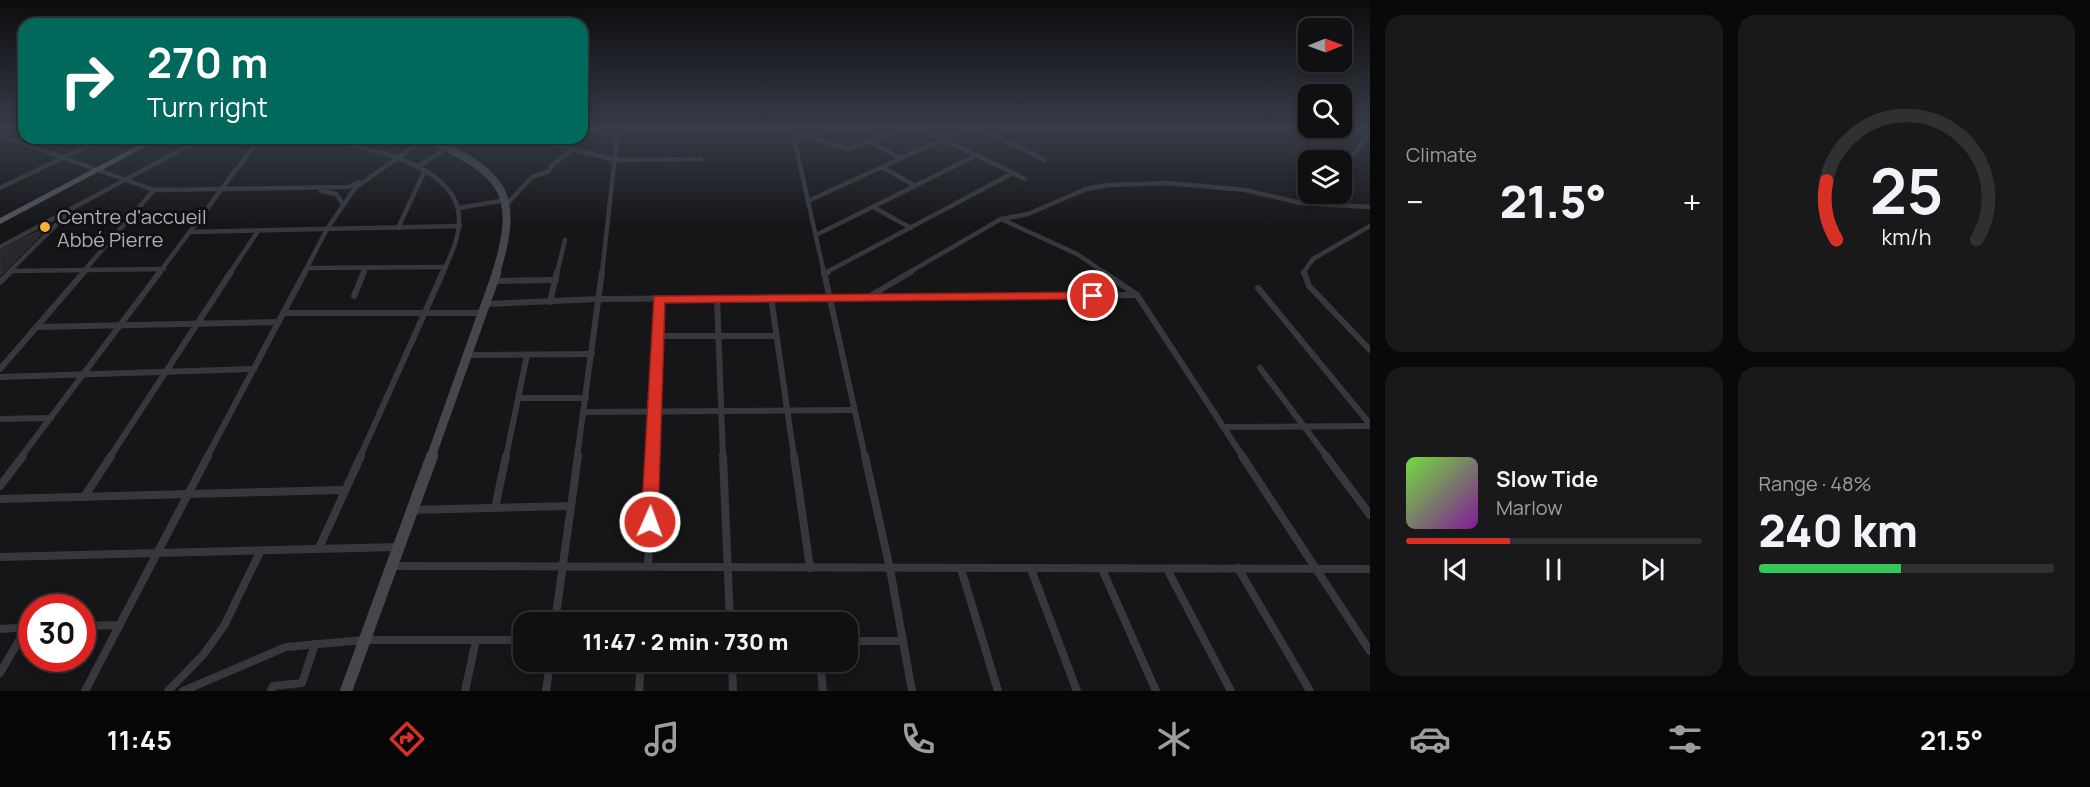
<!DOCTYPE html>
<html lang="en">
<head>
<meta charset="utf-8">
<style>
  body { margin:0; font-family:Manrope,sans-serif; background:#19191b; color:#f1f3f6; height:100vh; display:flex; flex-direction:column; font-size:22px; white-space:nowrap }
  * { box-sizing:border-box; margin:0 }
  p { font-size:20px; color:#9c9d9f }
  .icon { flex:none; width:33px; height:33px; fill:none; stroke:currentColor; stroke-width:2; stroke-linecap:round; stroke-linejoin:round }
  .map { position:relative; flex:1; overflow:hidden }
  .drawer { display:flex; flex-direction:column; gap:15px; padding:15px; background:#09090a; width:720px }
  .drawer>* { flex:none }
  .hud { position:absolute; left:18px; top:18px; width:570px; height:126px; border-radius:18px; box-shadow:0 3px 9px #0003,0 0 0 2px #303032; background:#00695c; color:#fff; overflow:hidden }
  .needle { width:39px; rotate:89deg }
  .buttons { position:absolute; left:1298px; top:18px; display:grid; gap:12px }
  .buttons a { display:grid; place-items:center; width:54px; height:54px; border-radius:12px; background:#101012; box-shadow:0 3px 9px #0003,0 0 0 2px #303032; font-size:30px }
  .speed { position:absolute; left:18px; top:594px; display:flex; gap:12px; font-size:30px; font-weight:700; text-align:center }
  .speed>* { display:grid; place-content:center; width:78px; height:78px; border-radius:50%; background:#101012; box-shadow:0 3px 9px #0003,0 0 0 2px #303032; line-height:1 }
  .speed .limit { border:9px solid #d22; background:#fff; color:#111 }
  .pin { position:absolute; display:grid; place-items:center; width:51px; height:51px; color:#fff; margin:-26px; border:3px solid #fff; border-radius:50%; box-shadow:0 2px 6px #0007 }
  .me { position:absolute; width:66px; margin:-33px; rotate:2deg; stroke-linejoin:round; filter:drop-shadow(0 0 4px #0008) }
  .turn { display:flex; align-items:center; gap:21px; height:126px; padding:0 30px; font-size:27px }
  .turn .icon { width:78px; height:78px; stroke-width:2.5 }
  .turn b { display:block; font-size:42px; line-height:51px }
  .big { font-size:45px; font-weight:800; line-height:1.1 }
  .drawer .tile { flex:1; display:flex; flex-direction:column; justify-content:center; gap:9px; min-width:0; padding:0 21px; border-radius:18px; background:#19191b }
  .drawer .dial { align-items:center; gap:0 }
  .dial svg { height:156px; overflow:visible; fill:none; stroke:#303032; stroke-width:7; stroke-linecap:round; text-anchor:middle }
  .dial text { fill:#f1f3f6; stroke:none }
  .song { display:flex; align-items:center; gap:18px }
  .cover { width:72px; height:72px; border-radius:9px; background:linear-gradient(135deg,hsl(100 70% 55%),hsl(290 70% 35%)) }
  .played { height:6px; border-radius:3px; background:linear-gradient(90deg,#d93025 35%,#303032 35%) }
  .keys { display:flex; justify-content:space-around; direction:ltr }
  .heat { display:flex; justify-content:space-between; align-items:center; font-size:33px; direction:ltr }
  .charge { height:9px; border-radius:4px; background:linear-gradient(90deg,#34c759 48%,#303032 0) }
  .drawer .tiles { flex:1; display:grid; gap:15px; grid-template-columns:repeat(2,1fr) }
  .trip { position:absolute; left:513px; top:612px; width:345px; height:60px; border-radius:18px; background:#101012; box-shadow:0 3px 9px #0003,0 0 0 2px #303032; font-weight:800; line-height:60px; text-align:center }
  .dock { display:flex; height:96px; justify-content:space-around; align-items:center; background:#060607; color:#9c9d9f }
  .dock .icon { width:42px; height:42px }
  .dock .current { color:#d93025 }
  .dock b { font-size:27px; color:#f1f3f6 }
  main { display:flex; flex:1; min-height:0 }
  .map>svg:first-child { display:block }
  .building { fill:#29292c; stroke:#303034; stroke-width:1.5 }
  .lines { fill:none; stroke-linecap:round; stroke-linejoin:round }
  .street-far2 { stroke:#37383d; stroke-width:4.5 }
  .street-far1 { stroke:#37383d; stroke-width:6 }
  .street { stroke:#37383d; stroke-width:8 }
  .secondary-far2 { stroke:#45474d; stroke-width:8 }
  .secondary-far1 { stroke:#45474d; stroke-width:9 }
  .secondary { stroke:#45474d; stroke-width:12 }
  .primary { fill:#53555c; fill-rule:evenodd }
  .route { fill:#d93025; stroke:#8d1f18; stroke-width:1.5 }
  .poi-dot { fill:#f2b134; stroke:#111113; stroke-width:2 }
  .labels { text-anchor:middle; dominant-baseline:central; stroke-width:6; stroke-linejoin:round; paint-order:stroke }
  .poi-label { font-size:20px; fill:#a8adb8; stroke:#111113; text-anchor:start }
</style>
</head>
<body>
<main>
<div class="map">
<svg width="1370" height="691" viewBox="0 0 1370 691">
  <rect width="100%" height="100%" fill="#161618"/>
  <path class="building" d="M49,226L0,275V251Z"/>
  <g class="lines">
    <g class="street-far2">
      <path d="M589,129L618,136"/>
      <path d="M792,129L824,273"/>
      <path d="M922,129L1025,179"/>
      <path d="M982,129L1045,160"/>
      <path d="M793,131L848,149L899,129"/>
      <path d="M0,135L154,190L348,187L359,182"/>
      <path d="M321,138C362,148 460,163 459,220C459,240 450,256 443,273"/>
      <path d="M529,138L615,160L701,159"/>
      <path d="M869,141L900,158"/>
      <path d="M795,143L831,129"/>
      <path d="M28,145L43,138"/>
      <path d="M1341,165L1350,159L1370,134"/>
      <path d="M417,167L449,147"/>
      <path d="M882,167L915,186"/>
      <path d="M0,188L104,138"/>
      <path d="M321,191L336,194L343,204"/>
      <path d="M1316,194L1320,204"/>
      <path d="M808,201L965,129"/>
      <path d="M506,205L532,177L548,172L552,165L572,150"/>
      <path d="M873,207L911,228"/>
      <path d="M459,208L505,200"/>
      <path d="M1001,219L1077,254L1105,273"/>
      <path d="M398,228L425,170"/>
      <path d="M191,232L460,226"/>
      <path d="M816,235L977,155"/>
      <path d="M0,247L203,138"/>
      <path d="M307,268L446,267"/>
      <path d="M11,271L164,269"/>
      <path d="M8,273L68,213"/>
      <path d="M82,273L154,190"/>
      <path d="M159,273L256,143"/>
      <path d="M230,273L258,231"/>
      <path d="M304,273L327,229L355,188L426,138"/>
      <path d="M364,273L366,268"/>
      <path d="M557,273L565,240"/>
      <path d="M602,273L618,129"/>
      <path d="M825,273L1013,173"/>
      <path d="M908,273L1001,219L1028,214L1086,189L1109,185L1168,183L1245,190L1301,203L1370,207"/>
      <path d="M1303,273L1313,259L1370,226"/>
    </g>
    <g class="street-far1">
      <path d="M824,272L865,457"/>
      <path d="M1103,272L1137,295L1243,457"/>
      <path d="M1304,272L1309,286L1370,350"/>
      <path d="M824,274L828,272"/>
      <path d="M494,281L556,280"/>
      <path d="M0,282L10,272"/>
      <path d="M1258,288L1370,424"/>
      <path d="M354,296L364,272"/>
      <path d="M870,296L911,272"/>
      <path d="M771,297L794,457"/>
      <path d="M717,298L723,457"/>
      <path d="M550,302L557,272"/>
      <path d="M487,304L599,299L1137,295"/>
      <path d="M283,313H483"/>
      <path d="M36,327L279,322"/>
      <path d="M657,336H776"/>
      <path d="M469,355L592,354"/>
      <path d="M1260,368L1327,457"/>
      <path d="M0,369L84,272"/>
      <path d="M0,377L254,369"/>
      <path d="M518,398H586"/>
      <path d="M584,412L853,410"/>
      <path d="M0,419L51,418"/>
      <path d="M1223,427L1370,426"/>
      <path d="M21,457L160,272"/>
      <path d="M110,457L231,272"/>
      <path d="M207,457L305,272"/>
      <path d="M360,457L443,272"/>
      <path d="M506,457L527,355"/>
      <path d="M577,457L602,272"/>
      <path d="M652,457L659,298"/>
    </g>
    <g class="street">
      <path d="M723,456L730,622"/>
      <path d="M794,456L810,568"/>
      <path d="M865,456L890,569L912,691"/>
      <path d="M1242,456L1370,651"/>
      <path d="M1326,456L1370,515"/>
      <path d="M0,486L23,456"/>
      <path d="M84,497L111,456"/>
      <path d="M0,499L344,490"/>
      <path d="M495,508L506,456"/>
      <path d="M412,510L571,506"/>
      <path d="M319,548L361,456"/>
      <path d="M0,557L398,547"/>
      <path d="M392,566L1370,569"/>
      <path d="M648,566L653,456"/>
      <path d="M1238,568L1310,691"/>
      <path d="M961,569L998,691"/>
      <path d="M1031,569L1077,691"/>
      <path d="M1102,569L1156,691"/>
      <path d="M1167,569L1231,691"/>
      <path d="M555,622L578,456"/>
      <path d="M82,626L119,625"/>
      <path d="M0,629L32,627"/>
      <path d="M848,641H901"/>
      <path d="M732,662L733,691"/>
      <path d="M820,662L823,691"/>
      <path d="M0,673L27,627"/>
      <path d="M85,691L208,456"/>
      <path d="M168,691L203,655L224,626L260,552"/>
      <path d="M183,691L286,647L364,640H524"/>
      <path d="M271,691L273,686L302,683L315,644"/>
      <path d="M465,691L476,640"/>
      <path d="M546,691L550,662"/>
      <path d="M639,691L641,662"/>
    </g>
    <path class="secondary-far2" d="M426,138C501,172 522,190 496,273"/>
    <path class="secondary-far1" d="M431,457L497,272"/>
    <path class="secondary" d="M346,691L432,456"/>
    <path class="primary" d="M152,138H162L0,224V218Z"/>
  </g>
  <linearGradient id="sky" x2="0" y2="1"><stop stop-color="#0c0c0d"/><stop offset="0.57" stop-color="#363c48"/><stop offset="1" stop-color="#363c48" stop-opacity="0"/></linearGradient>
  <rect width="1370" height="225" fill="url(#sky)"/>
  <path class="route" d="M1093,292L1097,293V299L665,303L658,522L655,527L650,529L644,527L641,522L654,296Z"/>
  <circle class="poi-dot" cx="45" cy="227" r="6"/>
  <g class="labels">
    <g class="poi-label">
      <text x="57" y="216">Centre d'accueil<tspan x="57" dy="23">Abbé Pierre</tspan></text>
    </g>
  </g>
</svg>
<div class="buttons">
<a><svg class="needle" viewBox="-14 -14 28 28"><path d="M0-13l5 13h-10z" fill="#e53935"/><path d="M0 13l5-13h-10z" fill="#9c9d9f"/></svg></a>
<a><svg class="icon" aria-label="search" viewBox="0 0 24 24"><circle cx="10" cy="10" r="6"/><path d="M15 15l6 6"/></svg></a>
<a><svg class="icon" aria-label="layers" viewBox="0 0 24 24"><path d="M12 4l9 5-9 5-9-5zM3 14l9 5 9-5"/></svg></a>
</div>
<div class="speed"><div class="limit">30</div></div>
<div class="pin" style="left:1093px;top:296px;background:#d93025"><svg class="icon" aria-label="arrive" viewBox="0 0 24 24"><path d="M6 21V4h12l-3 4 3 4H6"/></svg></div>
<svg class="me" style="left:650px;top:522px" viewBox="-20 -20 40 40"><circle r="17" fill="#d93025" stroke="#fff" stroke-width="3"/><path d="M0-11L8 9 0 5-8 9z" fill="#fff"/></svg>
<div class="trip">11:47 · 2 min · 730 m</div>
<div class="hud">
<div class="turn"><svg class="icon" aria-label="right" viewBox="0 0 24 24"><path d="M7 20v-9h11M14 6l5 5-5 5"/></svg><div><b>270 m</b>Turn right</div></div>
</div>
</div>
<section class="drawer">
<div class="tiles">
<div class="tile"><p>Climate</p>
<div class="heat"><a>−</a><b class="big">21.5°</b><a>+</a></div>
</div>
<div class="tile dial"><svg viewBox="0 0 100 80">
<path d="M14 69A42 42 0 1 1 86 69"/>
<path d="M14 69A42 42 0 0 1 9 39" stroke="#d93025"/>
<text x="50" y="56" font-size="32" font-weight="700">25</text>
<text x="50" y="72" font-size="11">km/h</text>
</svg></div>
<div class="tile">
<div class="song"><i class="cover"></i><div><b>Slow Tide</b><p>Marlow</p></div></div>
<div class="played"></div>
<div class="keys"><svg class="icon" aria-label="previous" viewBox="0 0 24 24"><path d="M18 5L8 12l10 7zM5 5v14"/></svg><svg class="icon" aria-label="pause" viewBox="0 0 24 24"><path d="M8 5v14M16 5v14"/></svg><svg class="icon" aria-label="next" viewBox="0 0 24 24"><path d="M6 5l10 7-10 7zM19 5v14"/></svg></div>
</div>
<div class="tile"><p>Range · 48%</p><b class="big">240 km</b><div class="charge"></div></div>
</div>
</section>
</main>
<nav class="dock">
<b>11:45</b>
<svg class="icon current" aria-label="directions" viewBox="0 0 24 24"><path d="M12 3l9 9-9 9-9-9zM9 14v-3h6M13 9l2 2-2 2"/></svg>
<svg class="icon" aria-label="music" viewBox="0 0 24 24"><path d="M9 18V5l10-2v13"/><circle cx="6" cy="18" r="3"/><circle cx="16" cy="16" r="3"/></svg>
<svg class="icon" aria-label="phone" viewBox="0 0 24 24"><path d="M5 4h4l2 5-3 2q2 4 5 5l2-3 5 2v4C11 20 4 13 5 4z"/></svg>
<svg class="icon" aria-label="climate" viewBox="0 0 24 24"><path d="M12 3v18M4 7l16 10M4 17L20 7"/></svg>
<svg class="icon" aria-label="car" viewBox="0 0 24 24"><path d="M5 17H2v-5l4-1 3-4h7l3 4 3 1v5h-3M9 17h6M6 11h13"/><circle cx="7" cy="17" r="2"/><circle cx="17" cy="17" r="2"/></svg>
<svg class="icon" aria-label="filters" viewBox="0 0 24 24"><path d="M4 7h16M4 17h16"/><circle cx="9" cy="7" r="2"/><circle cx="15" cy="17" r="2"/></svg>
<b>21.5°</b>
</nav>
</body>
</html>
